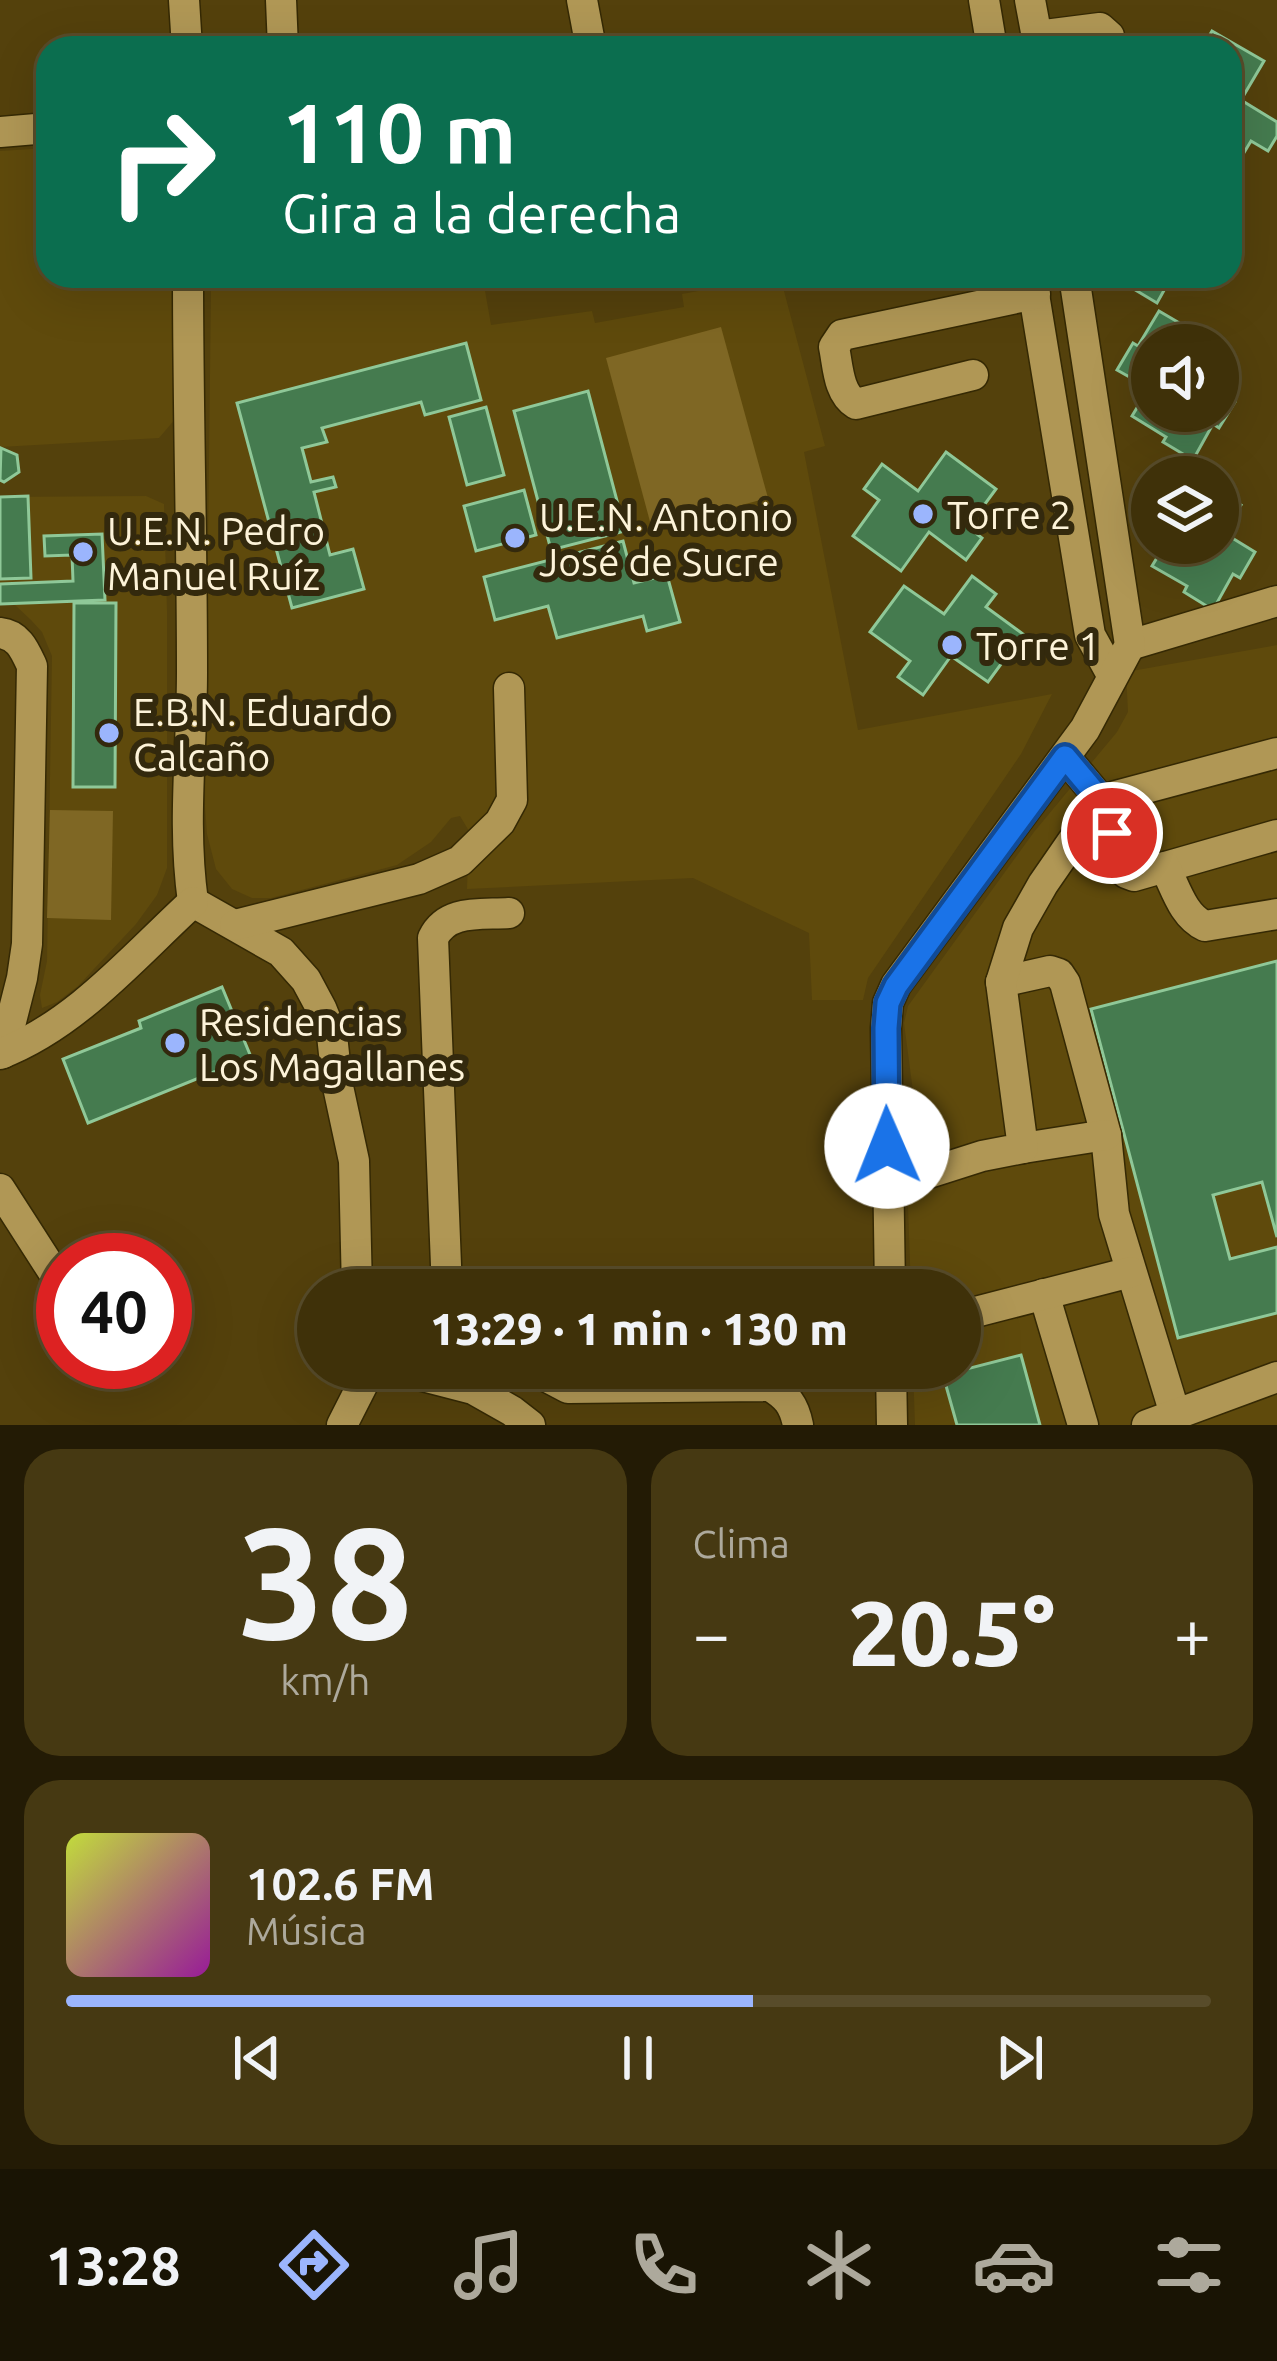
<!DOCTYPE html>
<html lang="es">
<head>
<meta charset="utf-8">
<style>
  body { margin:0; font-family:Ubuntu,sans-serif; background:#463912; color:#f1f3f6; height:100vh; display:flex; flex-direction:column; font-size:45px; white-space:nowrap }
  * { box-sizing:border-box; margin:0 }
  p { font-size:39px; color:#ada99c }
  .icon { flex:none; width:66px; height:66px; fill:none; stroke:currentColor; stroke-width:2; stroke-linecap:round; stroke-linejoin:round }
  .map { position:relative; height:1425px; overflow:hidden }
  .drawer { display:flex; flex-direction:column; gap:24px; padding:24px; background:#231b05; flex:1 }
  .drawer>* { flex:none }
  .guide { position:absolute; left:36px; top:36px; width:1206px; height:252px; border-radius:36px; box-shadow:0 12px 48px #0002,0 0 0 3px #584c2a; background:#0b6e4f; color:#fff; overflow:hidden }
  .tools { position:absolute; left:1131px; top:324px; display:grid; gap:24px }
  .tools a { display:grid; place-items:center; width:108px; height:108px; border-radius:50%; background:#3f3109; box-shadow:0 12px 48px #0002,0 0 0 3px #584c2a; font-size:60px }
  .speed { position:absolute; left:36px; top:1233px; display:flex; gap:24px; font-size:60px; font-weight:700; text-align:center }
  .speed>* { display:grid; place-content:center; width:156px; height:156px; border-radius:50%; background:#3f3109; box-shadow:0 12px 48px #0002,0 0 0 3px #584c2a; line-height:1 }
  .speed .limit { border:18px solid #d22; background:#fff; color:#111 }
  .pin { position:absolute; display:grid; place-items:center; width:102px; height:102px; color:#fff; margin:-51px; border:6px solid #fff; border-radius:50%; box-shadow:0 3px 12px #0007 }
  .me { position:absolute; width:132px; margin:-66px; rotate:359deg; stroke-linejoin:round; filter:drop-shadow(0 0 9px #0008) }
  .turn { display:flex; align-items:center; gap:42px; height:252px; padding:0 48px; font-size:54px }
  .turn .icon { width:156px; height:156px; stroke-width:2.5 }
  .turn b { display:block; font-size:84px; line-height:102px }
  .big { font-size:90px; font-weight:800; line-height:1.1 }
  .drawer .widget { flex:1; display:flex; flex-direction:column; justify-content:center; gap:18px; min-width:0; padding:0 42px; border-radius:36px; background:#463912 }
  .drawer .dial { align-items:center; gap:0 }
  .dial b { font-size:156px; line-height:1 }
  .song { display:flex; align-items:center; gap:36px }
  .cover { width:144px; height:144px; border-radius:18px; background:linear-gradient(135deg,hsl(70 70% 55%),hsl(300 70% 35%)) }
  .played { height:12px; border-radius:6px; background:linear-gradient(90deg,#9bb5fd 60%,#584c2a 60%) }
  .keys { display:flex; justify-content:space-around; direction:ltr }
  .heat { display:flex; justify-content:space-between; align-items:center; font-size:66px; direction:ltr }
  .drawer .tiles { flex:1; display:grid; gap:24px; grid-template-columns:1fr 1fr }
  .widget:last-child { grid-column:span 2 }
  .trip { position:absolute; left:297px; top:1269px; width:684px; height:120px; border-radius:60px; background:#3f3109; box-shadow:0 12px 48px #0002,0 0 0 3px #584c2a; font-weight:800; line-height:120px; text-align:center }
  .tabs { display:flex; height:192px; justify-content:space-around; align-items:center; background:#191404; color:#ada99c }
  .tabs .icon { width:84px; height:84px }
  .tabs .current { color:#9bb5fd }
  .tabs b { font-size:54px; color:#f1f3f6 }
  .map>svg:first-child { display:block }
  .built { fill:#5f4a0c }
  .green { fill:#7f6724 }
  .building { fill:#457b4f; stroke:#8fc898; stroke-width:3 }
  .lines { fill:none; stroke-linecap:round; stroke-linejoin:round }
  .minor-casing { stroke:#352904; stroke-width:33 }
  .minor { stroke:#b09755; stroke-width:30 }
  .route-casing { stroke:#114b97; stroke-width:30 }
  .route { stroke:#1a73e8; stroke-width:21 }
  .poi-dot { fill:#9bb5fd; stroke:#33290d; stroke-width:4.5 }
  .labels { text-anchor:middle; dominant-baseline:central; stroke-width:12; stroke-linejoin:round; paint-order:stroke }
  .poi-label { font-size:39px; fill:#fdf3d9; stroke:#33290d; text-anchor:start }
</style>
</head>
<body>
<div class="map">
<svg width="1277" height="1425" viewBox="0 0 1277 1425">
  <rect width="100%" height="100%" fill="#54410c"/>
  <g class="built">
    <path d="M48,148V276H172L176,418L159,438L0,447V151Z"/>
    <path d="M780,276L825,446L804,452L858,730L1052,694L1021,754L868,978L863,1000H812L809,933L693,878L467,889L469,831L460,816L451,818L431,842L397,865L271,898H252L232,889L216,869L207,834L205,806L211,288L484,285L491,325L592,311L595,323L684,307L682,294Z"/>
    <path d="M146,496L164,504L167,611V868L157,895L136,924L78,986L57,1002L42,1008L40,995L47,961L52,656L42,632L31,620L14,604H0V497Z"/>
    <path d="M1277,645V1425H915L913,1368H960V1290H911L908,1206L911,1199L926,1190L904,1023L908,1006L1034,832L1117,732L1128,712L1126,672Z"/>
  </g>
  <g class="green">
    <path d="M721,327L768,498L652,529L606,358Z"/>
    <path d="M50,810L113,811L111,920L47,918Z"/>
  </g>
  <g class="building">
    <path d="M1212,31L1264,61L1241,100L1277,122V136L1268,151L1251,141L1230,176V48H1202Z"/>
    <path d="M1112,276H1172L1157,303Z"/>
    <path d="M1159,311L1188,328L1185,334L1203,345H1152V411H1218V391L1235,402L1219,428L1213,424L1193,460L1163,442L1166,437L1132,416L1149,388L1117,370L1133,343L1138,346Z"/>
    <path d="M466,343L481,400L425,415L421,402L322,428L327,442L302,448L311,482L333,477L336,487L314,492L330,555L353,549L364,589L292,608L237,403Z"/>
    <path d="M588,391L625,531L551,550L514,411Z"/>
    <path d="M486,407L504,475L467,485L449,417Z"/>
    <path d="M1,448L17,455L19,472L4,482L0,480Z"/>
    <path d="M946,452L996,489L968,527L982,538L966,560L929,532L901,571L853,536L879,500L864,489L882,464L918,491Z"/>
    <path d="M1179,460L1208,477H1169Z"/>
    <path d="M524,490L536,535L476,551L464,506Z"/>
    <path d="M1218,492L1241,505L1224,533L1255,552L1240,578L1233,574L1213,610L1184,592L1187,586L1152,566L1166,543H1218Z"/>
    <path d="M28,496L31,578L0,579V497Z"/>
    <path d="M1152,496V528L1138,519Z"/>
    <path d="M102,534L105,600L0,604V584L73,581L72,555L45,556L44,536Z"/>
    <path d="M623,541L634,583L667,575L680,622L647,631L643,616L557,638L548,606L495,620L484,577Z"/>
    <path d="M972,576L996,594L986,607L1023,634L988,682L951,656L923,695L898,677L910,661L870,632L904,586L944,614Z"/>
    <path d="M74,603H116L115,787H73Z"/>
    <path d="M1277,961V1237L1262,1182L1213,1195L1230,1259L1277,1247V1313L1178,1338L1091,1009Z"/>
    <path d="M222,987L251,1057L88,1123L63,1059L141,1028L139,1021Z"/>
    <path d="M1021,1355L1040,1425H957L943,1375Z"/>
  </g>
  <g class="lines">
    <defs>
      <g id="minor">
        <path d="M184,0L187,48"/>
        <path d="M281,0L283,48"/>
        <path d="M582,0L591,48"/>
        <path d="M984,0L992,48"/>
        <path d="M1030,0L1039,48"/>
        <path d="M1037,36L1100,28L1109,36L1111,48"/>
        <path d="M0,132L48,128"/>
        <path d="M188,276C188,408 192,540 192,672C192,752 182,823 193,902"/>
        <path d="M1031,276L1090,635L1112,675"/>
        <path d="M973,375L856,404C838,393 838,366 834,347L842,335L1035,294"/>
        <path d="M0,633C19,635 25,651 32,666L27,944L22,978L3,1053"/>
        <path d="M1130,645L1277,601"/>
        <path d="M1065,757L1101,800L1126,873L1134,876L1277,835"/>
        <path d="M1165,867C1176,889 1183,916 1205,926L1277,914"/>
        <path d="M193,902L281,952L306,980L321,1008L332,1035L337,1082L354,1161L357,1290"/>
        <path d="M235,925L419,879L460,861L500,822L512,800L509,688"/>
        <path d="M1001,982L1050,971L1059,974L1065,983L1106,1135L1114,1214L1175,1414"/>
        <path d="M0,1054C76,1025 134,956 193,902"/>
        <path d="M1023,1148L1106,1135"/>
        <path d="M888,1186L982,1156L1023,1148L1001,982L1018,928L1043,884L1101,800L1277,753"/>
        <path d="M0,1189L61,1284"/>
        <path d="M447,1290L433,938C447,909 480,915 509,913"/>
        <path d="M890,1290L886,1028L888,1003L896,985L1085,729L1130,645L1074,276"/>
        <path d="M1044,1294L1083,1425"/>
        <path d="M960,1316L1131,1272"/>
        <path d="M392,1368L473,1389L512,1411L530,1425"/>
        <path d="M530,1368L568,1388L770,1386C787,1396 794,1405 798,1425"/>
        <path d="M891,1368L892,1425"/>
        <path d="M342,1425L371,1368"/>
        <path d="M1147,1425L1277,1377"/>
      </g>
    </defs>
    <use href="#minor" class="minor-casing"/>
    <use href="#minor" class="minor"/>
  </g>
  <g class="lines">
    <defs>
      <path id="route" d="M887,1146L886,1028L888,1003L896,986L1065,757L1101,800L1112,833"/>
    </defs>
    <use href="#route" class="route-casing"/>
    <use href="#route" class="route"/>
  </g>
  <g class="poi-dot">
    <circle cx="923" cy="514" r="12"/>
    <circle cx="515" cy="538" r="12"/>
    <circle cx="83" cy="552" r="12"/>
    <circle cx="952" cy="645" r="12"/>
    <circle cx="109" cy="733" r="12"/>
    <circle cx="175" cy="1043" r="12"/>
  </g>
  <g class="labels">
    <g class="poi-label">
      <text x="947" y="514">Torre 2</text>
      <text x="539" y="516">U.E.N. Antonio<tspan x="539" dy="45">José de Sucre</tspan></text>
      <text x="107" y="530">U.E.N. Pedro<tspan x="107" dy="45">Manuel Ruíz</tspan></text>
      <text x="976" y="645">Torre 1</text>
      <text x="133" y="711">E.B.N. Eduardo<tspan x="133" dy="45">Calcaño</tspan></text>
      <text x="199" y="1021">Residencias<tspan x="199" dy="45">Los Magallanes</tspan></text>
    </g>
  </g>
</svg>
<div class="tools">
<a><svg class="icon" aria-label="sound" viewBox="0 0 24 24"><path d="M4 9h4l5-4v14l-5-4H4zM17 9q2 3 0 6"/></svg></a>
<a><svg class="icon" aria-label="layers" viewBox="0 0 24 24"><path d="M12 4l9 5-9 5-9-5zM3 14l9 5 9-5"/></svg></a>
</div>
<div class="speed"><div class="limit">40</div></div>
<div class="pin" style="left:1112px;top:833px;background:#d93025"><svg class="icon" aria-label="arrive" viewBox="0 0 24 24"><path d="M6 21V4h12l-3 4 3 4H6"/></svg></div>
<svg class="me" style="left:887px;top:1146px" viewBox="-20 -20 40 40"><circle r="19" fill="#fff"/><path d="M0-13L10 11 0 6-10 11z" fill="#1a73e8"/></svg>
<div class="trip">13:29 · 1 min · 130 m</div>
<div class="guide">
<div class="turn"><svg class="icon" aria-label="right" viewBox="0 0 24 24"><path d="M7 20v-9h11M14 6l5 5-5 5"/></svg><div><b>110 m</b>Gira a la derecha</div></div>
</div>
</div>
<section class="drawer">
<div class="tiles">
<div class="widget dial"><b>38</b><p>km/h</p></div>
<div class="widget"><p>Clima</p>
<div class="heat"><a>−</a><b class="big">20.5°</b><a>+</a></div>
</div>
<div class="widget">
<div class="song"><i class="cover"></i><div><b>102.6 FM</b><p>Música</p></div></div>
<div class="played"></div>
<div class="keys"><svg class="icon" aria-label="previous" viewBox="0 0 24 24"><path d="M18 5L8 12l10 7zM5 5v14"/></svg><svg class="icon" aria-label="pause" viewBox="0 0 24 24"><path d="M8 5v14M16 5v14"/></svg><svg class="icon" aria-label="next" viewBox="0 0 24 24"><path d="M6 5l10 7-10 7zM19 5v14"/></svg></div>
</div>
</div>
</section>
<nav class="tabs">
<b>13:28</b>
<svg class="icon current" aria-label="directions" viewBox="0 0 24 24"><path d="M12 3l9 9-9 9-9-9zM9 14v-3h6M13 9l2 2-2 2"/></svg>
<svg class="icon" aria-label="music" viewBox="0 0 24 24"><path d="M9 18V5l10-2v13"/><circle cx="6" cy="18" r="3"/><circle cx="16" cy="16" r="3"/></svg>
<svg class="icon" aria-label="phone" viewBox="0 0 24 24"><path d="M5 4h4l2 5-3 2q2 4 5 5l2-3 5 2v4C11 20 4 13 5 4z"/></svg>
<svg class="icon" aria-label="climate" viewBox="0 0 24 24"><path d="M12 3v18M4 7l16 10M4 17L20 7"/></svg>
<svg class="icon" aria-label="car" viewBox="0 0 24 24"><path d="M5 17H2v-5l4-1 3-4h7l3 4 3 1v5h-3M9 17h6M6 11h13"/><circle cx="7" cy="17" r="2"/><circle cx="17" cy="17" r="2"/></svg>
<svg class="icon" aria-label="filters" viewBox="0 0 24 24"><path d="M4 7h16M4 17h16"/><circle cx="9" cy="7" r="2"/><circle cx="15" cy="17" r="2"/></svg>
</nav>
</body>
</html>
